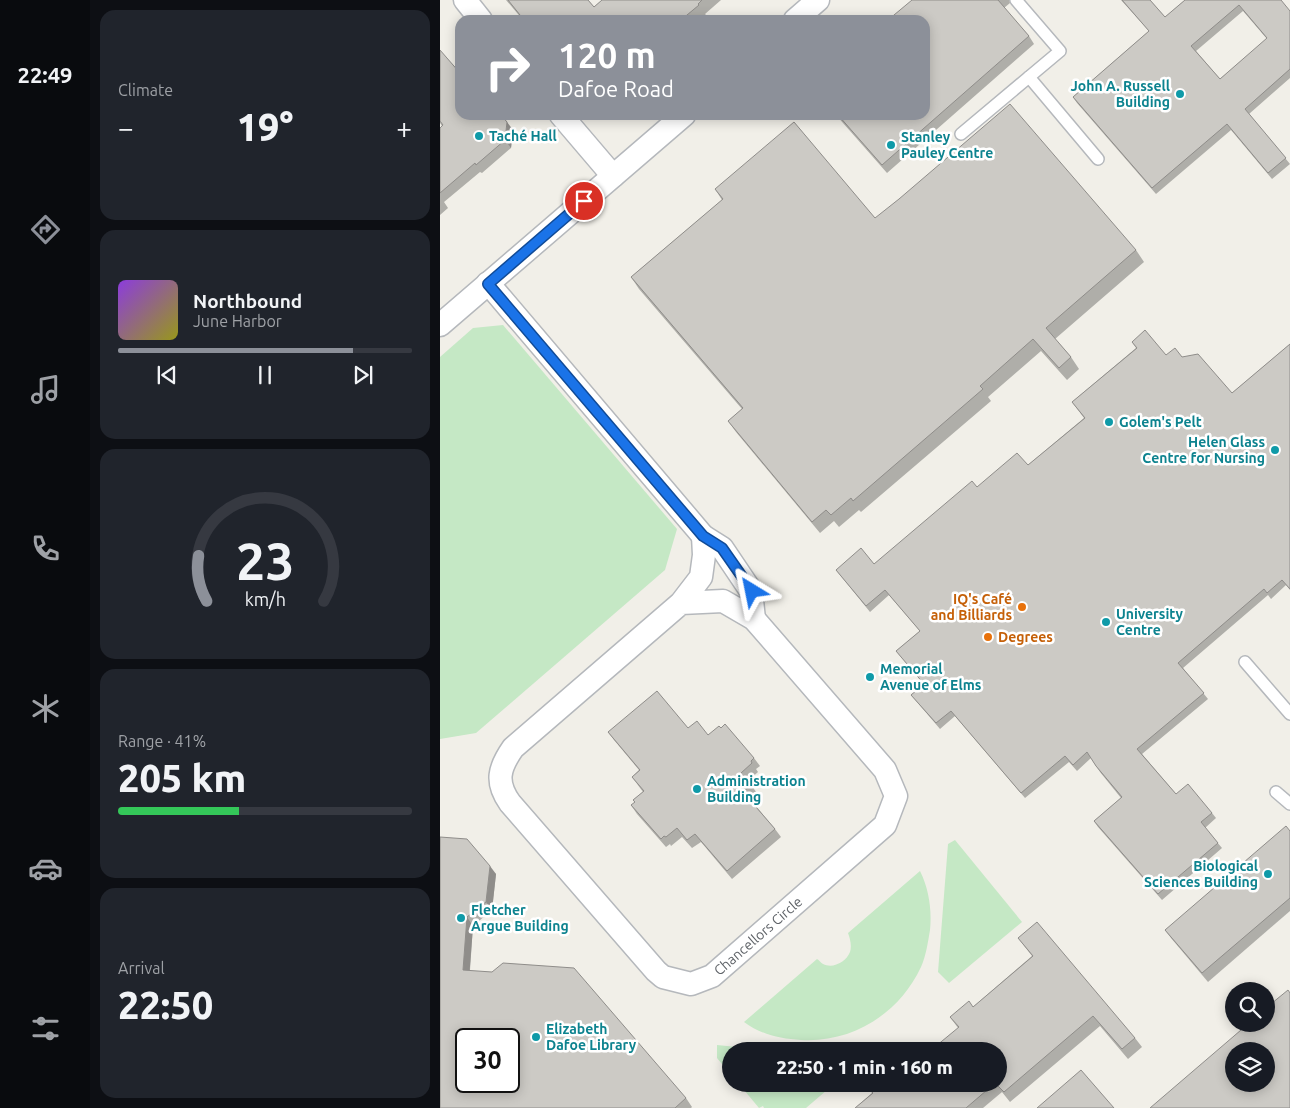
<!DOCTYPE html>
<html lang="en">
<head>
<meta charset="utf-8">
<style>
  body { margin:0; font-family:Ubuntu,sans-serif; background:#20242c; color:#f1f3f6; height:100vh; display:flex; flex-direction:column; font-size:19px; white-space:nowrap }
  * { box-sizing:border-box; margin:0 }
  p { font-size:16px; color:#9ea1a6 }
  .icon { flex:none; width:28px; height:28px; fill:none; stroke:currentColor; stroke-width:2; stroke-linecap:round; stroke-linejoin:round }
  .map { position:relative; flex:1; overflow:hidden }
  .drawer { display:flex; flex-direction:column; gap:10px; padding:10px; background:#0d0f14; width:350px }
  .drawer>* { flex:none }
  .top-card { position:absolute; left:15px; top:15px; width:475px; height:105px; border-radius:15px; box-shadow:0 2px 12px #0003; background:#8c9099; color:#fff; overflow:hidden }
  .fabs { position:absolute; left:785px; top:982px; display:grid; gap:10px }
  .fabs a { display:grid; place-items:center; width:50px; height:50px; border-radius:50%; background:#171b24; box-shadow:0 2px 12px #0003; font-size:25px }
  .speed { position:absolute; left:15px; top:1028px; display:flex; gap:10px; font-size:25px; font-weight:700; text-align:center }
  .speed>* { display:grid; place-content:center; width:65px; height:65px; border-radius:50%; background:#171b24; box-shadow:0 2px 12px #0003; line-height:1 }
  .speed .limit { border:2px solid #111; border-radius:8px; background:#fff; color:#111 }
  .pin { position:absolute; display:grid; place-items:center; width:42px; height:42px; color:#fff; margin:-21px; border:2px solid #fff; border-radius:50%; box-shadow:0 1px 5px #0007 }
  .me { position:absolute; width:55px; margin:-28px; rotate:325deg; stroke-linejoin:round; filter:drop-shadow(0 0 4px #0008) }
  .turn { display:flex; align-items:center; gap:18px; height:105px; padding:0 20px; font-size:22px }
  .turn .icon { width:65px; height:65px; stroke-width:2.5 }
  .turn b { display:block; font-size:35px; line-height:42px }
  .big { font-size:38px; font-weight:800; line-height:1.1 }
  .drawer .card { flex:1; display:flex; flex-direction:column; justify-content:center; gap:8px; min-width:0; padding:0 18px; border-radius:15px; background:#20242c }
  .drawer .dial { align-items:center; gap:0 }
  .dial svg { height:130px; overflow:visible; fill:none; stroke:#363941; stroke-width:7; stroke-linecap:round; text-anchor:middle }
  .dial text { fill:#f1f3f6; stroke:none }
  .song { display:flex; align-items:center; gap:15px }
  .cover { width:60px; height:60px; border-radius:8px; background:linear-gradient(135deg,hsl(270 70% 55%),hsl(60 70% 35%)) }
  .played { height:5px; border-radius:2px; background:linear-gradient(90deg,#8c9099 80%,#363941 80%) }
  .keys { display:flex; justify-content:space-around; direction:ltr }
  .heat { display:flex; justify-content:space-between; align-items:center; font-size:28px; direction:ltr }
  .charge { height:8px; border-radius:4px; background:linear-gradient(90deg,#34c759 41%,#363941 0) }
  .trip { position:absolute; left:282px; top:1042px; width:285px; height:50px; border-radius:25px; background:#171b24; box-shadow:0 2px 12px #0003; font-weight:800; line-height:50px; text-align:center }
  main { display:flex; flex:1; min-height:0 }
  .tab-bar { display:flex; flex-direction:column; width:90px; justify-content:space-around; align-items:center; background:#090b0e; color:#9ea1a6 }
  .tab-bar .icon { width:35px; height:35px }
  .tab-bar .selected { color:#8c9099 }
  .tab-bar b { font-size:22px; color:#f1f3f6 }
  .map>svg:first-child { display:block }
  .green { fill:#c5e8c5 }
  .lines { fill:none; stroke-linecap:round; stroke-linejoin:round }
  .lane-casing { stroke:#b5b8bc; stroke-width:14 }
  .street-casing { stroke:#b5b8bc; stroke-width:25 }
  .lane { stroke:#fff; stroke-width:11 }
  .street { stroke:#fff; stroke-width:22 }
  .wall { fill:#afaea9; fill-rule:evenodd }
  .shaded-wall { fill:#8f8d8a }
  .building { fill:#cccac5; stroke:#8f8d8a; fill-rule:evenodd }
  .route-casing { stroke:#114b97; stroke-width:12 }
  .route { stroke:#1a73e8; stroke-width:9 }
  .culture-dot { fill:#0f9aa8; stroke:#fff; stroke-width:2 }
  .food-dot { fill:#e8710a; stroke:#fff; stroke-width:2 }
  .labels { text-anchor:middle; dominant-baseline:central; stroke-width:5; stroke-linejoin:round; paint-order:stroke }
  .culture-label { font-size:14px; font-weight:bold; fill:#0d838f; stroke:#fff; text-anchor:start }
  .food-label { font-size:14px; font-weight:bold; fill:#c56008; stroke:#fff; text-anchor:end }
  .street-label { font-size:14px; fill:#5f6368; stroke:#fff }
</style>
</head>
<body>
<main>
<nav class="tab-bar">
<b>22:49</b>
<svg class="icon selected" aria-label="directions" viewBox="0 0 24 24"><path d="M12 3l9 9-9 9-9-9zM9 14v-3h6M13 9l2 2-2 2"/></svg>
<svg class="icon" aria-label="music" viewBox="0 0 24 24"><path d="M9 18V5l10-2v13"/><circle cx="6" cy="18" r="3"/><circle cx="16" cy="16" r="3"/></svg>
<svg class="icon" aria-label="phone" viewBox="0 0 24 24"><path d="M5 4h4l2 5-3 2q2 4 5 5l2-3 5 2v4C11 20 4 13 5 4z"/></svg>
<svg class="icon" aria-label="climate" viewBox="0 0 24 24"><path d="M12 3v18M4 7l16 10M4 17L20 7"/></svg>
<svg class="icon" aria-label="car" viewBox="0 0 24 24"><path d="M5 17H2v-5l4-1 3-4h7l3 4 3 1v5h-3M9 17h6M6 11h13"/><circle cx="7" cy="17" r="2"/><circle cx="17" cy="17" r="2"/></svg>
<svg class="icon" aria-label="filters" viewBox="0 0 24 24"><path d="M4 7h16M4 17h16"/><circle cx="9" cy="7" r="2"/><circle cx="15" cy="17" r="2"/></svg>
</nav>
<section class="drawer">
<div class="card"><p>Climate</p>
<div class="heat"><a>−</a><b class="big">19°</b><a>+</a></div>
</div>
<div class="card">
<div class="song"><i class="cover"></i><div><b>Northbound</b><p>June Harbor</p></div></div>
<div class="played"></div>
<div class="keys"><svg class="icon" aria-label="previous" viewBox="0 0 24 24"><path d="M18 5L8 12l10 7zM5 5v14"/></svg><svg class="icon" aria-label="pause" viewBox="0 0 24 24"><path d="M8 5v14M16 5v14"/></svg><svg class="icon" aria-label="next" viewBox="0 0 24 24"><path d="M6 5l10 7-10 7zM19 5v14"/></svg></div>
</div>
<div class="card dial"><svg viewBox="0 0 100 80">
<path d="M14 69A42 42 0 1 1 86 69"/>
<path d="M14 69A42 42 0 0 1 9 41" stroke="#8c9099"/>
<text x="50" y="56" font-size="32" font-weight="700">23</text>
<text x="50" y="72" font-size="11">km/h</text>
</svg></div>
<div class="card"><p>Range · 41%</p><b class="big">205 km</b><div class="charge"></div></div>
<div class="card"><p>Arrival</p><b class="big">22:50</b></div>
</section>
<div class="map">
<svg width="850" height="1108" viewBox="0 0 850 1108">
  <rect width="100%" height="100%" fill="#f1efe8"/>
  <g class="green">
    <path d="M63,325L237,529L225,570L36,733L0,739V357L33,328Z"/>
    <path d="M515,840L582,922L509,983L498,972L508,844Z"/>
    <path d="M480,871C489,889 492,910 490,930C488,942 486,956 481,967C459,1014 412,1043 361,1040C340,1039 320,1034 304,1022L377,959C379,960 381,963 383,964C393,969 406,962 410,952C412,946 410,938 408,933Z"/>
    <path d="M277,1045L317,1049L319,1051H291V1075L277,1058Z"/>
    <path d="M299,1084H394L366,1108H324L323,1106L319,1108Z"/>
  </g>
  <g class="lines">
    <defs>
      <g id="lane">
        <path d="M576,0L620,51L589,77L658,159"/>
        <path d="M521,134L589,77"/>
        <path d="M805,662L850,714"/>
        <path d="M836,792L850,804"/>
      </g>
      <g id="street">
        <path d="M25,0L41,20"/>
        <path d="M355,20L378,0"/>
        <path d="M121,115L173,176"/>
        <path d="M48,283L263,536L282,548L311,591L314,619"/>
        <path d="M0,325L244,115"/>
        <path d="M241,603L283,601L314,619L445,770L456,796L445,825L272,976L251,984L223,977L216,971L70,803C55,782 59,768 73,748L241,603L261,577L264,555L263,536"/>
      </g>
    </defs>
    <use href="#lane" class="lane-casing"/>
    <use href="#street" class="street-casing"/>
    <use href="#lane" class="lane"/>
    <use href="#street" class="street"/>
  </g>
  <g class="wall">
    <path d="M66,0H148L154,7L162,0H281L265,14L266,15L260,20H83Z"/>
    <path d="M472,0H569L570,3L564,8L589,36L594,44L447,173L396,115H485Z"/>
    <path d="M681,0H710L725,17L745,0L850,11V78L809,114L850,164L832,179L791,130L716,194L637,103L633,97L709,31ZM803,11L827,39L780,79L756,51Z"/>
    <path d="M0,50L20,115L73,130L71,148L42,173L40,172L4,202L8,208L0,215V128L2,126L0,123Z"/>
    <path d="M275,189L435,218L696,250L704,262L615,339L631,357L639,369L627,380L601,351L548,397L551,401L421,512L419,510L399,527L394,521L380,533L296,432L288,421L302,409L199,289L191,277L282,200Z"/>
    <path d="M692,342L726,355L742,357L792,393L850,344V590L846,585L831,599L828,595L743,668L768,699L702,754L736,794L772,813L776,818L765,828L782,848L722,900L658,827L654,821L681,798L660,772L651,758L637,771L629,762L585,798L515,716L500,729L471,695L484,684L456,651L480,631L449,595L430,612L396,570L434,564L537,487L588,465L644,418L632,402L696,348Z"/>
    <path d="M248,728L268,735L314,758L320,766L316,769L318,772L308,781L317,793L310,799L335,829L341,837L292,879L261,842L252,848L242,837L231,846L230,844L226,847L197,814L191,805L195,803L193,800L203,792L192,777L199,770L174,740L168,732Z"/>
    <path d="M850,831V911L768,982L731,938L725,930Z"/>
    <path d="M0,837L56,874L52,910L33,926L30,970L246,1098L252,1107L251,1108H0Z"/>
    <path d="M578,938L695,1038L702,1047L688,1059L660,1026L570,1102L562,1092L543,1108H415L432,1093L428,1088L433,1084H559L510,1017L533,1007L592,956Z"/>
  </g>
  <g class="shaded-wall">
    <path d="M67,122L73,130L71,148L65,140Z"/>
    <path d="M50,866L56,874L52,910L46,902Z"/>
    <path d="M27,917L33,926L29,979L23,970Z"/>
  </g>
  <g class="building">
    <path d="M68,0H148L154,7L162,0H262L258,4L259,5L241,20H84Z"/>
    <path d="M472,0H558L589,36L442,165L398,115H485V20H448Z"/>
    <path d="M682,0H710L725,17L745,0H841L850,11V69L805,109L846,158L828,173L787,124L712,188L633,97L709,31ZM799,5L827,38L780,79L751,46Z"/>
    <path d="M0,50L20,73V115H61L67,122L65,140L36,165L35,163L0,193V128L3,125L0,121Z"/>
    <path d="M570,104L696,250L606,328L631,357L619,368L593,339L540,386L543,389L413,501L411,498L391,515L386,510L372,522L288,421L303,408L191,277L283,199L275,189L354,122L435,218L459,199Z"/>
    <path d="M705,330L726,355L735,348L742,357L758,354L792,393L850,344V589L842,580L827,593L824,589L738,663L764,693L697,749L736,794L748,784L772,813L761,822L778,843L718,894L654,821L682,797L656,766L647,752L633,765L625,756L581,793L511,711L496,723L471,695L484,684L456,651L480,631L445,590L426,606L396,570L421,548L434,564L532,481L537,487L577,453L588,465L645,418L632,402L697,348L692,342Z"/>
    <path d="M217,691L248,728L257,721L268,735L279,726L281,728L285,724L314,758L311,761L312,763L301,773L311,785L303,792L335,829L287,871L255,834L247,840L237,828L226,837L224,836L221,839L191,805L195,802L193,800L204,791L192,777L200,770L168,732Z"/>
    <path d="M846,826L850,831V898L762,973L725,930Z"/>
    <path d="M0,837L27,839L50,866L46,902L27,917L23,970L52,972L63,963L134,968L246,1098L235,1108H0ZM26,1039H69V1081H26Z"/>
    <path d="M597,922L695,1038L682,1049L653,1016L564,1092L556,1084H559V1051H490L519,1027L510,1017L529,1001L533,1007L593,956L578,938Z"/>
    <path d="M848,990L850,993V1108H710L808,1024H826V1008ZM794,1051H826V1084H794Z"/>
    <path d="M641,1070L674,1108H597Z"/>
    <path d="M433,1084H554L526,1108H415L433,1093L428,1088Z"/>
  </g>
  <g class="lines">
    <defs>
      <path id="route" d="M144,201L48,284L263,536L282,548L312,591"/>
    </defs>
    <use href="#route" class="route-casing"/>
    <use href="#route" class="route"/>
  </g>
  <g class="culture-dot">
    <circle cx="740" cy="94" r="5"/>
    <circle cx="39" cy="136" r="5"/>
    <circle cx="451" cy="145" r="5"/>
    <circle cx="669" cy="422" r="5"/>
    <circle cx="835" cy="450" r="5"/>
    <circle cx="666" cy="622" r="5"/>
    <circle cx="430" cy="677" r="5"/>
    <circle cx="257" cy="789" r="5"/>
    <circle cx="828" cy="874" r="5"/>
    <circle cx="21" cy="918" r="5"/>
    <circle cx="96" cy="1037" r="5"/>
  </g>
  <g class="food-dot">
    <circle cx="582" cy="607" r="5"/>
    <circle cx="548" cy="637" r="5"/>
  </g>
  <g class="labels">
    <g class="culture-label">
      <text x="730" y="86" text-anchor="end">John A. Russell<tspan x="730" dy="16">Building</tspan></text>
      <text x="49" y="136">Taché Hall</text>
      <text x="461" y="137">Stanley<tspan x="461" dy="16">Pauley Centre</tspan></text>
      <text x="679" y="422">Golem's Pelt</text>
      <text x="825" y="442" text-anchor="end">Helen Glass<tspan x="825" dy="16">Centre for Nursing</tspan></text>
      <text x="676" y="614">University<tspan x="676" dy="16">Centre</tspan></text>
      <text x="440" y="669">Memorial<tspan x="440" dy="16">Avenue of Elms</tspan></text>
      <text x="267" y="781">Administration<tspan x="267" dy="16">Building</tspan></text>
      <text x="818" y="866" text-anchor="end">Biological<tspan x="818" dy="16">Sciences Building</tspan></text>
      <text x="31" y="910">Fletcher<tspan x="31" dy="16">Argue Building</tspan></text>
      <text x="106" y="1029">Elizabeth<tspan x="106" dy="16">Dafoe Library</tspan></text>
    </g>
    <g class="food-label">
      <text x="572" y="599">IQ's Café<tspan x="572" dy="16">and Billiards</tspan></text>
      <text x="558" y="637" text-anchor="start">Degrees</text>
    </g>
    <g class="street-label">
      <text transform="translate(318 936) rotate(-41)">Chancellors Circle</text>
    </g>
  </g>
</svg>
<div class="fabs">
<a><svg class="icon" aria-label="search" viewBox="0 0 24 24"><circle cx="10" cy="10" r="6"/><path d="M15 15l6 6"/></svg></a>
<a><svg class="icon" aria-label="layers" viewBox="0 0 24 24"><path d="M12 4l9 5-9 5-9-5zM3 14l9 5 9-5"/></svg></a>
</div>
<div class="speed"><div class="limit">30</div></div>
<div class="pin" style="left:144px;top:201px;background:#d93025"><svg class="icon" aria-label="arrive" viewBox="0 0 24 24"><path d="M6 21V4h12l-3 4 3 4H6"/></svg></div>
<svg class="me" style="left:312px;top:591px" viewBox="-20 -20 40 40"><path d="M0-17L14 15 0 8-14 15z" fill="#1a73e8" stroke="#fff" stroke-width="4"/></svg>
<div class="trip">22:50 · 1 min · 160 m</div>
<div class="top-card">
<div class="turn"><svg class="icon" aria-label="right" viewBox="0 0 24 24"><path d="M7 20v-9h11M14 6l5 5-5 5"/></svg><div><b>120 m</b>Dafoe Road</div></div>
</div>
</div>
</main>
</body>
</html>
